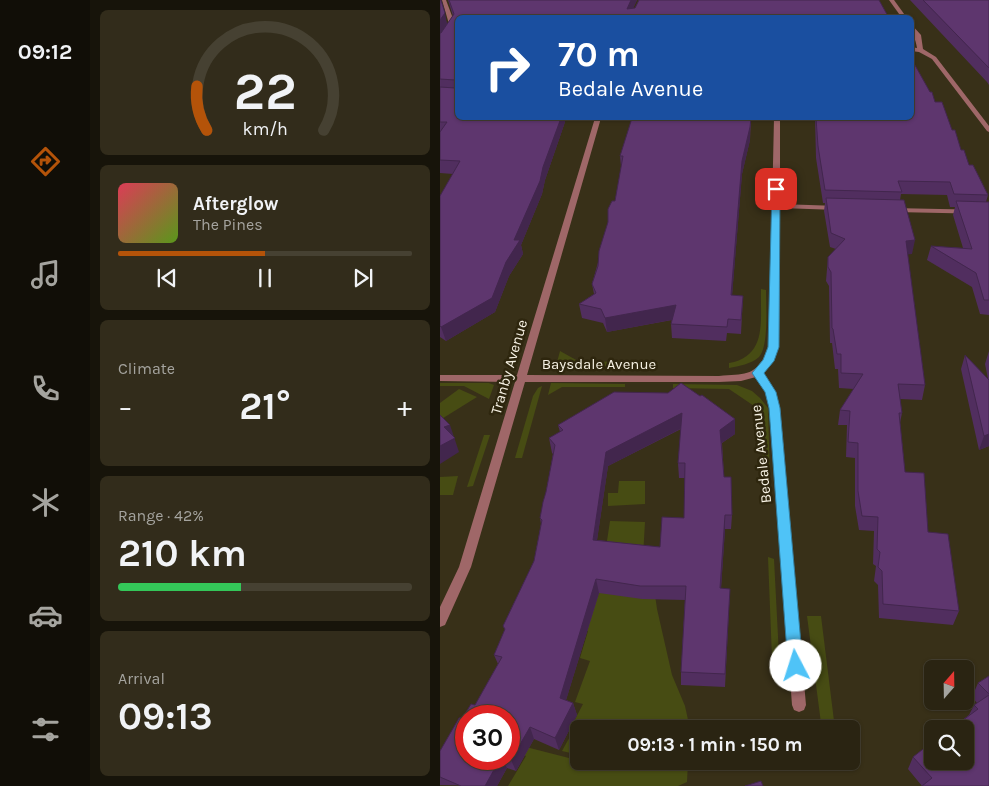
<!DOCTYPE html>
<html lang="en">
<head>
<meta charset="utf-8">
<style>
  body { margin:0; font-family:Karla,sans-serif; background:#322c1b; color:#f1f3f6; height:100vh; display:flex; flex-direction:column; font-size:19px; white-space:nowrap }
  * { box-sizing:border-box; margin:0 }
  p { font-size:16px; color:#a5a49f }
  .icon { flex:none; width:28px; height:28px; fill:none; stroke:currentColor; stroke-width:2; stroke-linecap:round; stroke-linejoin:round }
  .map { position:relative; flex:1; overflow:hidden }
  .drawer { display:flex; flex-direction:column; gap:10px; padding:10px; background:#17140a; width:350px }
  .drawer>* { flex:none }
  .guide { position:absolute; left:15px; top:15px; width:459px; height:105px; border-radius:8px; box-shadow:0 1px 4px #0004,0 0 0 1px #464132; background:#1a4fa0; color:#fff; overflow:hidden }
  .needle { width:32px; rotate:20deg }
  .buttons { position:absolute; left:484px; top:660px; display:grid; gap:10px }
  .buttons a { display:grid; place-items:center; width:50px; height:50px; border-radius:8px; background:#2a2412; box-shadow:0 1px 4px #0004,0 0 0 1px #464132; font-size:25px }
  .speed { position:absolute; left:15px; top:705px; display:flex; gap:10px; font-size:25px; font-weight:700; text-align:center }
  .speed>* { display:grid; place-content:center; width:65px; height:65px; border-radius:50%; background:#2a2412; box-shadow:0 1px 4px #0004,0 0 0 1px #464132; line-height:1 }
  .speed .limit { border:8px solid #d22; background:#fff; color:#111 }
  .pin { position:absolute; display:grid; place-items:center; width:42px; height:42px; color:#fff; margin:-21px; border-radius:10px; box-shadow:0 2px 8px #0006 }
  .me { position:absolute; width:55px; margin:-28px; rotate:355deg; stroke-linejoin:round; filter:drop-shadow(0 0 4px #0008) }
  .turn { display:flex; align-items:center; gap:18px; height:105px; padding:0 20px; font-size:22px }
  .turn .icon { width:65px; height:65px; stroke-width:2.5 }
  .turn b { display:block; font-size:35px; line-height:42px }
  .big { font-size:38px; font-weight:700; line-height:1.1 }
  .drawer .tile { flex:1; display:flex; flex-direction:column; justify-content:center; gap:8px; min-width:0; padding:0 18px; border-radius:8px; background:#322c1b }
  .drawer .dial { align-items:center; gap:0 }
  .dial svg { height:130px; overflow:visible; fill:none; stroke:#464132; stroke-width:7; stroke-linecap:round; text-anchor:middle }
  .dial text { fill:#f1f3f6; stroke:none }
  .song { display:flex; align-items:center; gap:15px }
  .cover { width:60px; height:60px; border-radius:8px; background:linear-gradient(135deg,hsl(350 70% 55%),hsl(90 70% 35%)) }
  .played { height:5px; border-radius:2px; background:linear-gradient(90deg,#b45309 50%,#464132 50%) }
  .keys { display:flex; justify-content:space-around; direction:ltr }
  .heat { display:flex; justify-content:space-between; align-items:center; font-size:28px; direction:ltr }
  .charge { height:8px; border-radius:4px; background:linear-gradient(90deg,#34c759 42%,#464132 0) }
  .trip { position:absolute; left:130px; top:720px; width:290px; height:50px; border-radius:8px; background:#2a2412; box-shadow:0 1px 4px #0004,0 0 0 1px #464132; font-weight:700; line-height:50px; text-align:center }
  main { display:flex; flex:1; min-height:0 }
  .menu { display:flex; flex-direction:column; width:90px; justify-content:space-around; align-items:center; background:#110e07; color:#a5a49f }
  .menu .icon { width:35px; height:35px }
  .menu .on { color:#b45309 }
  .menu b { font-size:22px; color:#f1f3f6 }
  .map>svg:first-child { display:block }
  .green { fill:#474c13 }
  .lines { fill:none; stroke-linecap:round; stroke-linejoin:round }
  .minor { fill:#9f6768; fill-rule:evenodd }
  .wall { fill:#512e5f; fill-rule:evenodd }
  .shaded-wall { fill:#42264d }
  .building { fill:#5e366e; stroke:#42264d; fill-rule:evenodd }
  .route { fill:#4fc3f7; stroke:#337fa1 }
  .labels { text-anchor:middle; dominant-baseline:central; stroke-width:5; stroke-linejoin:round; paint-order:stroke }
  .street-label { font-size:15px; fill:#f6f1e3; stroke:#2e260e }
</style>
</head>
<body>
<main>
<nav class="menu">
<b>09:12</b>
<svg class="icon on" aria-label="directions" viewBox="0 0 24 24"><path d="M12 3l9 9-9 9-9-9zM9 14v-3h6M13 9l2 2-2 2"/></svg>
<svg class="icon" aria-label="music" viewBox="0 0 24 24"><path d="M9 18V5l10-2v13"/><circle cx="6" cy="18" r="3"/><circle cx="16" cy="16" r="3"/></svg>
<svg class="icon" aria-label="phone" viewBox="0 0 24 24"><path d="M5 4h4l2 5-3 2q2 4 5 5l2-3 5 2v4C11 20 4 13 5 4z"/></svg>
<svg class="icon" aria-label="climate" viewBox="0 0 24 24"><path d="M12 3v18M4 7l16 10M4 17L20 7"/></svg>
<svg class="icon" aria-label="car" viewBox="0 0 24 24"><path d="M5 17H2v-5l4-1 3-4h7l3 4 3 1v5h-3M9 17h6M6 11h13"/><circle cx="7" cy="17" r="2"/><circle cx="17" cy="17" r="2"/></svg>
<svg class="icon" aria-label="filters" viewBox="0 0 24 24"><path d="M4 7h16M4 17h16"/><circle cx="9" cy="7" r="2"/><circle cx="15" cy="17" r="2"/></svg>
</nav>
<section class="drawer">
<div class="tile dial"><svg viewBox="0 0 100 80">
<path d="M14 69A42 42 0 1 1 86 69"/>
<path d="M14 69A42 42 0 0 1 8 42" stroke="#b45309"/>
<text x="50" y="56" font-size="32" font-weight="700">22</text>
<text x="50" y="72" font-size="11">km/h</text>
</svg></div>
<div class="tile">
<div class="song"><i class="cover"></i><div><b>Afterglow</b><p>The Pines</p></div></div>
<div class="played"></div>
<div class="keys"><svg class="icon" aria-label="previous" viewBox="0 0 24 24"><path d="M18 5L8 12l10 7zM5 5v14"/></svg><svg class="icon" aria-label="pause" viewBox="0 0 24 24"><path d="M8 5v14M16 5v14"/></svg><svg class="icon" aria-label="next" viewBox="0 0 24 24"><path d="M6 5l10 7-10 7zM19 5v14"/></svg></div>
</div>
<div class="tile"><p>Climate</p>
<div class="heat"><a>−</a><b class="big">21°</b><a>+</a></div>
</div>
<div class="tile"><p>Range · 42%</p><b class="big">210 km</b><div class="charge"></div></div>
<div class="tile"><p>Arrival</p><b class="big">09:13</b></div>
</section>
<div class="map">
<svg width="549" height="786" viewBox="0 0 549 786">
  <rect width="100%" height="100%" fill="#383018"/>
  <g class="green">
    <path d="M321,289L326,290C326,305 329,346 319,357C311,364 299,366 289,368V363C328,356 320,320 321,289Z"/>
    <path d="M120,351L138,361L218,363L217,367L116,366Z"/>
    <path d="M0,383H49L54,385L49,399L24,386H0Z"/>
    <path d="M111,383L185,384V387H122L108,395Z"/>
    <path d="M233,384L297,385L312,391L320,398L328,408L330,480L324,479L320,410L289,389L233,388Z"/>
    <path d="M102,386L82,458H75L93,396L98,388Z"/>
    <path d="M19,389L37,397L0,420V403Z"/>
    <path d="M44,435H50L33,486L27,487Z"/>
    <path d="M18,476L13,495H0V477Z"/>
    <path d="M179,481H205V504L168,506V493H178Z"/>
    <path d="M170,521L205,522L202,574H212L217,609L232,675L245,706L250,729H139V755L122,751L133,731L130,729L143,704L135,702L150,661L140,658L148,631L145,630L162,574Z"/>
    <path d="M328,557L334,559L339,656L332,658Z"/>
    <path d="M367,616H381L395,729H369L381,723Z"/>
    <path d="M86,747L164,767L166,763L160,761H248L247,782L238,786H68L86,756L82,754Z"/>
  </g>
  <g class="lines">
    <g class="minor">
      <path d="M2,0H6L15,24L2,43L0,44V38L9,24Z"/>
      <path d="M449,0H454L467,18H462Z"/>
      <path d="M471,24L481,35L483,49L496,57L549,126V132L547,131L492,59L479,52L471,51V47L477,48C476,40 471,31 471,24Z"/>
      <path d="M155,118H161L87,375L279,376C308,374 317,376 329,347L334,118H340V204L398,206L402,208L398,210L340,208L339,347L333,361L323,373L335,391L340,408L366,705L364,710L359,712L354,710L352,705L330,408L325,391L316,377L301,381L279,382H85L31,567L5,625L0,627V607L19,567L75,382L0,381V375H77Z"/>
      <path d="M452,208L549,210V214L455,212L451,210Z"/>
    </g>
  </g>
  <g class="wall">
    <path d="M0,0L7,24L1,32L13,16L8,0H197L193,8L439,0L18,18V118L125,122L105,180L102,194L81,245L83,254L69,276L55,312L6,341L0,337V196L13,174L0,173Z"/>
    <path d="M470,0H549V85L547,82Z"/>
    <path d="M495,102L512,130L521,150L529,165L548,195L546,202H549V315L540,314L532,287L487,260L491,246L523,248L513,215L515,207H510L507,195L461,194L460,200L472,254H467L485,385L482,400L460,399L462,413L460,423L465,472L519,611L513,625L439,618L438,585L434,581L436,566L433,564L434,531L419,530L415,506V458L406,457L407,425H398L400,410L414,389L399,388L398,369H395L392,343H390L389,286L386,281L388,257L396,249L390,247L384,211L385,203H383L376,158L375,118H471Z"/>
    <path d="M311,118L310,140L302,174L292,295L303,296L301,334L287,333L286,341L232,338L231,324L232,320L167,332L163,323L142,318L139,304L154,294L152,284L175,201L181,167L180,156Z"/>
    <path d="M549,351V446L539,450L521,369L525,355L548,379L545,364Z"/>
    <path d="M295,419V434L282,443L284,477L292,515L291,529H285L281,589H290L285,687L241,685V672L245,600L202,599L159,593L126,700L133,703L137,715L119,750L94,739L76,771L67,768L57,786L0,785V751L23,717L35,705L58,664L54,655L65,630L63,626L94,561L101,524L100,518L106,492L113,454L112,453L109,438L120,432L118,425ZM241,429L238,463L239,478H245L244,518L220,547L157,540L168,466ZM26,716L69,759H26Z"/>
    <path d="M549,676V786H482L468,769L473,757L529,715L534,705L537,703L532,697L538,683Z"/>
  </g>
  <g class="shaded-wall">
    <path d="M191,0H197L189,18L187,9Z"/>
    <path d="M5,13L7,24L0,35V20Z"/>
    <path d="M121,118H125V122L105,180L102,194L81,245L83,254L69,276L55,312L6,341L1,327L74,240Z"/>
    <path d="M310,127V140L302,174L291,309V295L302,161Z"/>
    <path d="M475,240L472,254L463,255L466,241Z"/>
    <path d="M236,305V319L167,332L165,318Z"/>
    <path d="M242,413V428L168,466L155,554L153,540L166,452Z"/>
    <path d="M295,419V434L280,444V430Z"/>
    <path d="M10,425L19,452L0,464V446L4,427Z"/>
    <path d="M549,434V446L539,450L544,436Z"/>
    <path d="M285,515V529L280,602V588Z"/>
    <path d="M156,579L159,593L123,710L120,698Z"/>
    <path d="M133,703L137,715L119,750L115,738Z"/>
    <path d="M90,727L94,739L76,771L71,760Z"/>
    <path d="M60,759H62L67,768L57,786H45Z"/>
  </g>
  <g class="building">
    <path d="M0,0H1L5,13L0,20Z"/>
    <path d="M9,0H191L187,9L195,8L199,0H439L449,18H18V118H121L103,167L100,181L74,240H80L66,262L52,298L1,327L0,326V196L20,161L0,160V132L7,122H0V87L15,88L17,82L15,80L0,79V33H1L14,14Z"/>
    <path d="M483,0H549V68Z"/>
    <path d="M471,58L490,92H492L495,102H502L512,130H515L521,150H524L529,165H533L548,195L514,194L510,182L458,181L462,192L385,190L378,146L376,118H471Z"/>
    <path d="M192,118H311L310,127L302,161L291,295L303,296L301,320L288,319L287,327L231,324L236,305L165,318L161,309L139,304L156,293L152,284L158,266L159,251L168,222V209L172,201H175L183,156H180Z"/>
    <path d="M386,198L464,200L475,240L466,241L485,385L458,384L462,413H459L465,472L484,473L488,532L508,534L519,611L443,604L442,571L438,567L440,552L437,549L438,517L422,516L418,491V443L408,442L410,411L400,410L423,374L401,373V354H397L393,329L392,328L391,272L388,267V257L405,239L391,233Z"/>
    <path d="M516,201L549,202V300H544L536,273L491,246L532,249Z"/>
    <path d="M525,355L549,380V434L544,436Z"/>
    <path d="M241,383L260,396L262,395L295,419L280,430L284,477H291L292,515H285L280,588L290,589L285,674L241,672L246,586H200L156,579L120,698L133,703L115,738L90,727L71,760L68,759L69,716H26V759H60L45,786H21L0,777V751L19,718L23,717L31,704L35,705L62,657L54,655L65,629L63,626L94,561L102,520L100,518L103,502L106,492L115,445L109,438L123,430L118,425L174,392L228,393ZM242,413L238,463H245L244,518L222,517L220,547L153,540L166,452Z"/>
    <path d="M0,415L10,425L4,427L15,438L0,446Z"/>
    <path d="M549,676V694L538,683Z"/>
    <path d="M549,695V786H482L492,778L473,757L492,742V761H525V729H511L538,709L534,705Z"/>
    <path d="M321,781L323,786H305Z"/>
  </g>
  <path class="route" d="M336,186L340,189L339,347L334,361L324,373L336,392L340,408L363,666L361,671L356,673L350,671L348,666L329,408L325,392L312,373L323,360L328,347L332,189Z"/>
  <g class="labels">
    <g class="street-label">
      <text x="159" y="364">Baysdale Avenue</text>
      <text transform="translate(69 367) rotate(-74)">Tranby Avenue</text>
      <text transform="translate(321 454) rotate(-96)">Bedale Avenue</text>
    </g>
  </g>
</svg>
<div class="buttons">
<a><svg class="needle" viewBox="-14 -14 28 28"><path d="M0-13l5 13h-10z" fill="#e53935"/><path d="M0 13l5-13h-10z" fill="#a5a49f"/></svg></a>
<a><svg class="icon" aria-label="search" viewBox="0 0 24 24"><circle cx="10" cy="10" r="6"/><path d="M15 15l6 6"/></svg></a>
</div>
<div class="speed"><div class="limit">30</div></div>
<div class="pin" style="left:336px;top:189px;background:#d93025"><svg class="icon" aria-label="arrive" viewBox="0 0 24 24"><path d="M6 21V4h12l-3 4 3 4H6"/></svg></div>
<svg class="me" style="left:356px;top:666px" viewBox="-20 -20 40 40"><circle r="19" fill="#fff"/><path d="M0-13L10 11 0 6-10 11z" fill="#4fc3f7"/></svg>
<div class="trip">09:13 · 1 min · 150 m</div>
<div class="guide">
<div class="turn"><svg class="icon" aria-label="right" viewBox="0 0 24 24"><path d="M7 20v-9h11M14 6l5 5-5 5"/></svg><div><b>70 m</b>Bedale Avenue</div></div>
</div>
</div>
</main>
</body>
</html>
